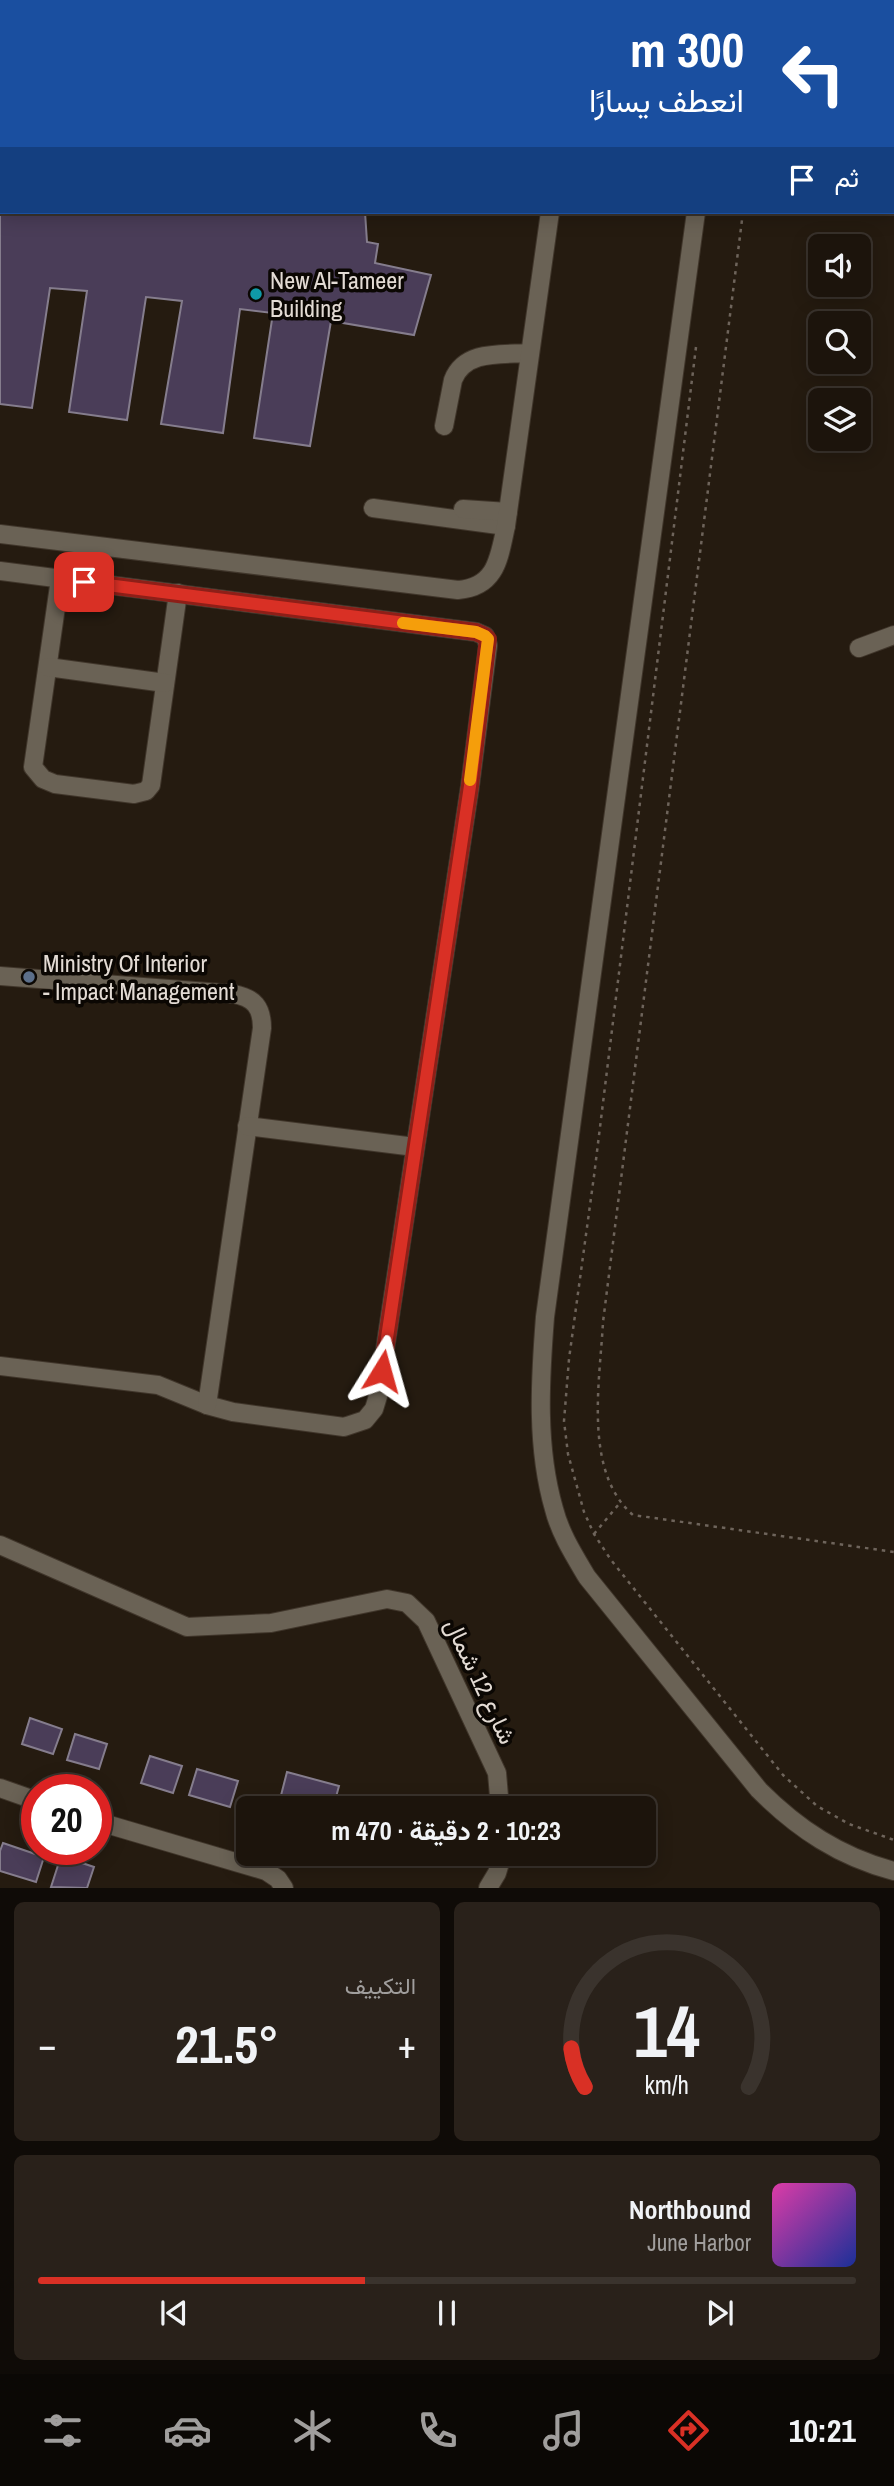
<!DOCTYPE html>
<html lang="ar">
<head>
<meta charset="utf-8">
<style>
  body { margin:0; font-family:"Archivo Narrow",Vazirmatn,sans-serif; background:#29211a; color:#f1f3f6; direction:rtl; height:100vh; display:flex; flex-direction:column; font-size:26px; white-space:nowrap }
  * { box-sizing:border-box; margin:0 }
  p { font-size:23px; color:#a09e9d }
  .icon { flex:none; width:38px; height:38px; fill:none; stroke:currentColor; stroke-width:2; stroke-linecap:round; stroke-linejoin:round }
  .map { position:relative; height:1888px; overflow:hidden; direction:ltr }
  .drawer { display:flex; flex-direction:column; gap:14px; padding:14px; background:#0f0b07; flex:1 }
  .drawer>* { flex:none }
  .top-card { position:absolute; left:0px; top:0px; width:894px; height:214px; box-shadow:0 4px 18px #0003,0 0 0 2px #3a332d; direction:rtl; background:#1a4fa0; color:#fff; overflow:hidden }
  .tools { position:absolute; left:808px; top:234px; display:grid; gap:14px }
  .tools a { display:grid; place-items:center; width:63px; height:63px; border-radius:10px; background:#1c140c; box-shadow:0 4px 18px #0003,0 0 0 2px #3a332d; font-size:35px }
  .speed { position:absolute; left:21px; top:1774px; display:flex; gap:14px; font-size:35px; font-weight:700; text-align:center }
  .speed>* { display:grid; place-content:center; width:91px; height:91px; border-radius:50%; background:#1c140c; box-shadow:0 4px 18px #0003,0 0 0 2px #3a332d; line-height:1 }
  .speed .limit { border:10px solid #d22; background:#fff; color:#111 }
  .pin { position:absolute; display:grid; place-items:center; width:60px; height:60px; color:#fff; margin:-30px; border-radius:14px; box-shadow:0 4px 10px #0006 }
  .me { position:absolute; width:77px; margin:-38px; rotate:8deg; stroke-linejoin:round; filter:drop-shadow(0 0 5px #0008) }
  .turn { display:flex; align-items:center; gap:24px; height:147px; padding:0 35px; font-size:32px }
  .turn .icon { width:91px; height:91px; stroke-width:2.5 }
  .turn b { display:block; font-size:49px; line-height:60px }
  .then { display:flex; align-items:center; height:66px; padding:0 35px; background:#0003; gap:14px; font-size:26px }
  .big { font-size:52px; font-weight:700; line-height:1.1 }
  .drawer .widget { flex:1; display:flex; flex-direction:column; justify-content:center; gap:10px; min-width:0; padding:0 24px; border-radius:10px; background:#29211a }
  .drawer .dial { align-items:center; gap:0 }
  .dial svg { height:182px; overflow:visible; fill:none; stroke:#3a332d; stroke-width:7; stroke-linecap:round; text-anchor:middle }
  .dial text { fill:#f1f3f6; stroke:none }
  .song { display:flex; align-items:center; gap:21px }
  .cover { width:84px; height:84px; border-radius:10px; background:linear-gradient(135deg,hsl(320 70% 55%),hsl(230 70% 35%)) }
  .played { height:7px; border-radius:4px; background:linear-gradient(90deg,#d93025 40%,#3a332d 40%) }
  .keys { display:flex; justify-content:space-around; direction:ltr }
  .heat { display:flex; justify-content:space-between; align-items:center; font-size:38px; direction:ltr }
  .drawer .tiles { flex:1; display:grid; gap:14px; grid-template-columns:1fr 1fr }
  .widget:last-child { grid-column:span 2 }
  .trip { position:absolute; left:236px; top:1796px; width:420px; height:70px; border-radius:10px; background:#1c140c; box-shadow:0 4px 18px #0003,0 0 0 2px #3a332d; font-weight:700; line-height:70px; text-align:center; direction:rtl }
  .tabs { display:flex; height:112px; justify-content:space-around; align-items:center; background:#0b0805; color:#a09e9d }
  .tabs .icon { width:49px; height:49px }
  .tabs .active { color:#d93025 }
  .tabs b { font-size:32px; color:#f1f3f6 }
  .map>svg:first-child { display:block }
  .building { fill:#4a3d58; stroke:#857d8d; stroke-width:2 }
  .lines { fill:none; stroke-linecap:round; stroke-linejoin:round }
  .minor-casing { stroke:#40362b; stroke-width:20 }
  .path { stroke:#6e645b; stroke-width:2.5; stroke-dasharray:3.5 5; stroke-linecap:butt }
  .minor { stroke:#6a6255; stroke-width:18 }
  .route-casing { stroke:#8d1f18; stroke-width:18 }
  .route { stroke:#d93025; stroke-width:12 }
  .slow { stroke:#f59e0b; stroke-width:12 }
  .culture-dot { fill:#0f9aa8; stroke:#0b0703; stroke-width:2.5 }
  .service-dot { fill:#5c6f8a; stroke:#0b0703; stroke-width:2.5 }
  .labels { text-anchor:middle; dominant-baseline:central; stroke-width:7; stroke-linejoin:round; paint-order:stroke }
  .poi-label { font-size:24px; fill:#e3dbd4; stroke:#0b0703; text-anchor:start }
  .street-label { font-size:24px; fill:#e3dbd4; stroke:#0b0703 }
</style>
</head>
<body>
<div class="map">
<svg width="894" height="1888" viewBox="0 0 894 1888">
  <rect width="100%" height="100%" fill="#251b10"/>
  <g class="building">
    <path d="M0,139L2,212H365L367,242L378,244L375,263L431,275L414,335L331,321L310,446L254,438L273,313L240,309L223,433L161,424L182,301L146,297L127,420L69,412L87,291L50,288L32,408L0,404Z"/>
    <path d="M30,1718L62,1729L53,1754L22,1744Z"/>
    <path d="M75,1734L107,1744L99,1769L67,1760Z"/>
    <path d="M150,1756L182,1766L173,1793L141,1783Z"/>
    <path d="M197,1769L238,1781L230,1807L189,1795Z"/>
    <path d="M287,1772L339,1786L333,1808L278,1807Z"/>
    <path d="M3,1843L44,1857L36,1882L0,1871V1851Z"/>
    <path d="M61,1856L94,1867L87,1888L51,1887Z"/>
  </g>
  <g class="lines">
    <defs>
      <g id="minor">
        <path d="M132,0L138,2"/>
        <path d="M117,2V0"/>
        <path d="M542,2L543,0"/>
        <path d="M585,2V0"/>
        <path d="M725,2V0"/>
        <path d="M696,212L545,1317C540,1381 536,1447 554,1509C560,1533 574,1555 587,1577L759,1790C798,1829 840,1857 894,1871"/>
        <path d="M444,426L453,380C465,349 503,355 530,353"/>
        <path d="M373,508L506,526"/>
        <path d="M463,509L508,512"/>
        <path d="M0,534L458,590C497,587 499,557 506,526L550,212"/>
        <path d="M0,571L476,632L485,636L488,645L470,786L378,1396L374,1409L365,1420L344,1427L233,1412L207,1405L158,1385L0,1366"/>
        <path d="M60,579L33,767L43,779L55,784L134,794L146,791L151,785L178,593"/>
        <path d="M859,648L894,635"/>
        <path d="M48,667L165,683"/>
        <path d="M0,976L234,994C254,998 262,1007 262,1028L207,1405"/>
        <path d="M247,1126L415,1147"/>
        <path d="M0,1545L187,1627L271,1623L387,1599L407,1603L426,1621L497,1773L500,1808"/>
        <path d="M0,1788L37,1801"/>
        <path d="M96,1821L266,1871L278,1879L284,1888"/>
        <path d="M488,1888L497,1873L503,1853"/>
      </g>
    </defs>
    <use href="#minor" class="minor-casing"/>
    <g class="path">
      <path d="M770,2L771,0"/>
      <path d="M743,212L603,1322C600,1381 583,1472 633,1515L894,1552"/>
      <path d="M696,347L594,1176L569,1359L564,1421L568,1454L584,1512L594,1534L611,1560L783,1775L817,1806L849,1824L894,1840"/>
      <path d="M594,1534L619,1504"/>
    </g>
    <use href="#minor" class="minor"/>
  </g>
  <g class="lines">
    <defs>
      <path id="route" d="M84,582L476,632L485,636L488,639L470,786L382,1371"/>
    </defs>
    <use href="#route" class="route-casing"/>
    <use href="#route" class="route"/>
    <path class="slow" d="M403,623L476,632L485,636L488,639L470,780"/>
  </g>
  <circle class="culture-dot" cx="256" cy="294" r="7"/>
  <circle class="service-dot" cx="29" cy="977" r="7"/>
  <g class="labels">
    <g class="poi-label">
      <text x="270" y="280">New Al-Tameer<tspan x="270" dy="28">Building</tspan></text>
      <text x="43" y="963">Ministry Of Interior<tspan x="43" dy="28">- Impact Management</tspan></text>
    </g>
    <g class="street-label">
      <text transform="translate(481 1681) rotate(65)">شارع 12 شمال</text>
    </g>
  </g>
</svg>
<div class="tools">
<a><svg class="icon" aria-label="sound" viewBox="0 0 24 24"><path d="M4 9h4l5-4v14l-5-4H4zM17 9q2 3 0 6"/></svg></a>
<a><svg class="icon" aria-label="search" viewBox="0 0 24 24"><circle cx="10" cy="10" r="6"/><path d="M15 15l6 6"/></svg></a>
<a><svg class="icon" aria-label="layers" viewBox="0 0 24 24"><path d="M12 4l9 5-9 5-9-5zM3 14l9 5 9-5"/></svg></a>
</div>
<div class="speed"><div class="limit">20</div></div>
<div class="pin" style="left:84px;top:582px;background:#d93025"><svg class="icon" aria-label="arrive" viewBox="0 0 24 24"><path d="M6 21V4h12l-3 4 3 4H6"/></svg></div>
<svg class="me" style="left:382px;top:1371px" viewBox="-20 -20 40 40"><path d="M0-17L14 15 0 8-14 15z" fill="#d93025" stroke="#fff" stroke-width="4"/></svg>
<div class="trip">10:23 · 2 دقيقة · 470 m</div>
<div class="top-card">
<div class="turn"><svg class="icon" aria-label="left" viewBox="0 0 24 24"><path d="M17 20v-9H6M10 6l-5 5 5 5"/></svg><div><b>300 m</b>انعطف يسارًا</div></div>
<div class="then">ثم<svg class="icon" aria-label="arrive" viewBox="0 0 24 24"><path d="M6 21V4h12l-3 4 3 4H6"/></svg></div>
</div>
</div>
<section class="drawer">
<div class="tiles">
<div class="widget dial"><svg viewBox="0 0 100 80">
<path d="M14 69A42 42 0 1 1 86 69"/>
<path d="M14 69A42 42 0 0 1 8 52" stroke="#d93025"/>
<text x="50" y="56" font-size="32" font-weight="700">14</text>
<text x="50" y="72" font-size="11">km/h</text>
</svg></div>
<div class="widget"><p>التكييف</p>
<div class="heat"><a>−</a><b class="big">21.5°</b><a>+</a></div>
</div>
<div class="widget">
<div class="song"><i class="cover"></i><div><b>Northbound</b><p>June Harbor</p></div></div>
<div class="played"></div>
<div class="keys"><svg class="icon" aria-label="previous" viewBox="0 0 24 24"><path d="M18 5L8 12l10 7zM5 5v14"/></svg><svg class="icon" aria-label="pause" viewBox="0 0 24 24"><path d="M8 5v14M16 5v14"/></svg><svg class="icon" aria-label="next" viewBox="0 0 24 24"><path d="M6 5l10 7-10 7zM19 5v14"/></svg></div>
</div>
</div>
</section>
<nav class="tabs">
<b>10:21</b>
<svg class="icon active" aria-label="directions" viewBox="0 0 24 24"><path d="M12 3l9 9-9 9-9-9zM9 14v-3h6M13 9l2 2-2 2"/></svg>
<svg class="icon" aria-label="music" viewBox="0 0 24 24"><path d="M9 18V5l10-2v13"/><circle cx="6" cy="18" r="3"/><circle cx="16" cy="16" r="3"/></svg>
<svg class="icon" aria-label="phone" viewBox="0 0 24 24"><path d="M5 4h4l2 5-3 2q2 4 5 5l2-3 5 2v4C11 20 4 13 5 4z"/></svg>
<svg class="icon" aria-label="climate" viewBox="0 0 24 24"><path d="M12 3v18M4 7l16 10M4 17L20 7"/></svg>
<svg class="icon" aria-label="car" viewBox="0 0 24 24"><path d="M5 17H2v-5l4-1 3-4h7l3 4 3 1v5h-3M9 17h6M6 11h13"/><circle cx="7" cy="17" r="2"/><circle cx="17" cy="17" r="2"/></svg>
<svg class="icon" aria-label="filters" viewBox="0 0 24 24"><path d="M4 7h16M4 17h16"/><circle cx="9" cy="7" r="2"/><circle cx="15" cy="17" r="2"/></svg>
</nav>
</body>
</html>
